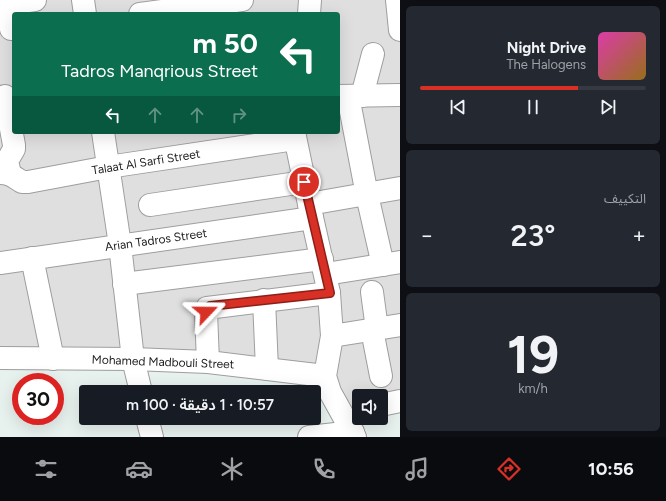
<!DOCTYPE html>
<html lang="ar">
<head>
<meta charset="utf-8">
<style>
  body { margin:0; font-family:Figtree,"Noto Sans Arabic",sans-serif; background:#242831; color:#f1f3f6; direction:rtl; height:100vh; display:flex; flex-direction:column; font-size:15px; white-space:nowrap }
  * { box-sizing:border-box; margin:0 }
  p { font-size:13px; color:#9ea1a6 }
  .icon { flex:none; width:22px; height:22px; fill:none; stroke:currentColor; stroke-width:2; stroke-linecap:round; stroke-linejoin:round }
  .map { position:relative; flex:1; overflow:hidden; direction:ltr }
  .side { display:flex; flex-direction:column; gap:6px; padding:6px; background:#0d0f14; width:266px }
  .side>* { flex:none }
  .hud { position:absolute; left:12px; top:12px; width:328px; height:122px; border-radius:4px; box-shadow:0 4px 16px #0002; direction:rtl; background:#0b6e4f; color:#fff; overflow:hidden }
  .controls { position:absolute; left:352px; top:389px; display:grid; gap:8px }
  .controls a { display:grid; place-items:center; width:36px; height:36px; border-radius:4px; background:#171b24; box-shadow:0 4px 16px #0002; font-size:20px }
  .speed { position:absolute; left:12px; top:373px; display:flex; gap:8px; font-size:20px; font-weight:700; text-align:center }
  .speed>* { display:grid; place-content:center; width:52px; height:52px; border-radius:50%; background:#171b24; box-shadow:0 4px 16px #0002; line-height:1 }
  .speed .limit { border:6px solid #d22; background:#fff; color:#111 }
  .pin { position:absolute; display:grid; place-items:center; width:34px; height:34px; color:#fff; margin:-17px; border:2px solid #fff; border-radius:50%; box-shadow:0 1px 4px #0007 }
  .me { position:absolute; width:44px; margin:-22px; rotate:67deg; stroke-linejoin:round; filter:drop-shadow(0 0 3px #0008) }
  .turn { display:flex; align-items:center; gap:14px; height:84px; padding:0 16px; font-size:18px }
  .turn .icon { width:52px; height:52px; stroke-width:2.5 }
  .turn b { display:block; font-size:28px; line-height:34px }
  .lanes { display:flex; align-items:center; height:38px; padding:0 16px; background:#0003; justify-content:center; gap:20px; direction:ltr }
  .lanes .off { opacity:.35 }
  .big { font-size:30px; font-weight:600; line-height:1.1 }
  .side .tile { flex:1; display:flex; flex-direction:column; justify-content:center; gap:6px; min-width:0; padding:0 14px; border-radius:6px; background:#242831 }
  .side .dial { align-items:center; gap:0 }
  .dial b { font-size:52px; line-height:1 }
  .song { display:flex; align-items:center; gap:12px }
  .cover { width:48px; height:48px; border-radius:6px; background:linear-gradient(135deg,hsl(320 70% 55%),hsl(40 70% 35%)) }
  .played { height:4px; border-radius:2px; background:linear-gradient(90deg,#d93025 70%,#363941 70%) }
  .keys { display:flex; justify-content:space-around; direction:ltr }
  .heat { display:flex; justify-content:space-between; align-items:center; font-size:22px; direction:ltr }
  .trip { position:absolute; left:79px; top:385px; width:242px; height:40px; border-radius:4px; background:#171b24; box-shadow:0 4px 16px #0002; font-weight:600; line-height:40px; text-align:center; direction:rtl }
  .dock { display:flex; height:64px; justify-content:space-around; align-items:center; background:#090b0e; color:#9ea1a6 }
  .dock .icon { width:28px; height:28px }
  .dock .active { color:#d93025 }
  .dock b { font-size:18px; color:#f1f3f6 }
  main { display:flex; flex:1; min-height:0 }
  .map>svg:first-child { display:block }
  .residential { fill:#dedfde; fill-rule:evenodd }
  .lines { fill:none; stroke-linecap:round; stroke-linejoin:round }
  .minor-casing { stroke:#9e9e9e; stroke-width:24 }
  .minor { stroke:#fff; stroke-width:22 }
  .route-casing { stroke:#8d1f18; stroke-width:10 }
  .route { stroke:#d93025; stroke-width:7 }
  .labels { text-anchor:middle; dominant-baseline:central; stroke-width:4; stroke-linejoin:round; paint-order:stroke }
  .street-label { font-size:12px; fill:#212121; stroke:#fff }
</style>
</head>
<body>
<main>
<section class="side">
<div class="tile">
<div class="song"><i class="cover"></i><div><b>Night Drive</b><p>The Halogens</p></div></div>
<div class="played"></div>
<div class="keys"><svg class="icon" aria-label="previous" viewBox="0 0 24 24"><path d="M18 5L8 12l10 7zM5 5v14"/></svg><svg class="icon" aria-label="pause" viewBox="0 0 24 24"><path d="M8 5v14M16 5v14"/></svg><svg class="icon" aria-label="next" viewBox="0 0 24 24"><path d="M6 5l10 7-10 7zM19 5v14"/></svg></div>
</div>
<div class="tile"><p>التكييف</p>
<div class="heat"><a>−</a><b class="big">23°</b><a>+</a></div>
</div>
<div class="tile dial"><b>19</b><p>km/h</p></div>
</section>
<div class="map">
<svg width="400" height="437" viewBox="0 0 400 437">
  <rect width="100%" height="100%" fill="#e7f1ed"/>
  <path class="residential" d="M0,0H400V404L381,396H359V411H357L351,409L336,389L166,365L0,364ZM14,14H338V132H14Z"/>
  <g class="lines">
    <defs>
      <g id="minor">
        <path d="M6,0L11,29"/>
        <path d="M83,0L85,14"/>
        <path d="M397,0L400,30"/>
        <path d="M0,5L35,0"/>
        <path d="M140,14L242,0"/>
        <path d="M309,14L310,0"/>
        <path d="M5,96L14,145V149L7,161L10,174"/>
        <path d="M338,96L400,95"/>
        <path d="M348,96L367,195L383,265"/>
        <path d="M362,96L373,54"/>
        <path d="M103,132L120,245L133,359L141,392"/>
        <path d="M294,132L309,204L329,293L332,336L325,376L330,392L355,437"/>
        <path d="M0,173C10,173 14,177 22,182H28L108,167L295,139"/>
        <path d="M309,204L400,188"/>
        <path d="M150,205L304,182"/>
        <path d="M32,258L53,359"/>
        <path d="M0,263L312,218"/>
        <path d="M326,274L400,262"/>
        <path d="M124,284L322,259"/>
        <path d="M372,292L377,329"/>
        <path d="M264,300L267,369"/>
        <path d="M372,330L381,376"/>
        <path d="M332,336L400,325"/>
        <path d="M0,358L133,359L208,362L325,376"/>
        <path d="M208,362L206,312L207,308L329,293"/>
        <path d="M381,405L400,401"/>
        <path d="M147,418L152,437"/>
        <path d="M309,437L353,432"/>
      </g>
    </defs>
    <use href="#minor" class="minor-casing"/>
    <use href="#minor" class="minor"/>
  </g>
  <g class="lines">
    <defs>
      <path id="route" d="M206,312V309L210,306L330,293L304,182"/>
    </defs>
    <use href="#route" class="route-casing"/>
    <use href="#route" class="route"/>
  </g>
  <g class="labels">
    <g class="street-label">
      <text transform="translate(146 162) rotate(-9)">Talaat Al Sarfi Street</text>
      <text transform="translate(156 240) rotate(-8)">Arian Tadros Street</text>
      <text transform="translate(163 362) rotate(2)">Mohamed Madbouli Street</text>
    </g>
  </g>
</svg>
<div class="controls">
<a><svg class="icon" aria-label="sound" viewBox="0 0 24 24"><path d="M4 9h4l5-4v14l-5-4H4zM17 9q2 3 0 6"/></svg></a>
</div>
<div class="speed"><div class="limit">30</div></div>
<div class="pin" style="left:304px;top:182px;background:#d93025"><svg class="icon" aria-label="arrive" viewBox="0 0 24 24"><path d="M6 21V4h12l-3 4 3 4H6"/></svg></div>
<svg class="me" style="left:206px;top:312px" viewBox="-20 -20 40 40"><path d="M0-17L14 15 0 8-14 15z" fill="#d93025" stroke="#fff" stroke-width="4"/></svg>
<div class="trip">10:57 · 1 دقيقة · 100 m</div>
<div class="hud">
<div class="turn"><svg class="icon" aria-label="left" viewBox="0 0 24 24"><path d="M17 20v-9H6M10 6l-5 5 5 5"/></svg><div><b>50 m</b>Tadros Manqrious Street</div></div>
<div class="lanes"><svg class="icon" aria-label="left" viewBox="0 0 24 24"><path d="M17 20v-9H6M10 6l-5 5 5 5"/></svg><svg class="icon off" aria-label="ahead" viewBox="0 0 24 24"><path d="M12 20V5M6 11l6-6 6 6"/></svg><svg class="icon off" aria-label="ahead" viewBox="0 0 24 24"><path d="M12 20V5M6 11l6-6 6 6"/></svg><svg class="icon off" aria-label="right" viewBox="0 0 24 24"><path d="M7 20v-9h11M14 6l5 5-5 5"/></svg></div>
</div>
</div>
</main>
<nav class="dock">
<b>10:56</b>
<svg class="icon active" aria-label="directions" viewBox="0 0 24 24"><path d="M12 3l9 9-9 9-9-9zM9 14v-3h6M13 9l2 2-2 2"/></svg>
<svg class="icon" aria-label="music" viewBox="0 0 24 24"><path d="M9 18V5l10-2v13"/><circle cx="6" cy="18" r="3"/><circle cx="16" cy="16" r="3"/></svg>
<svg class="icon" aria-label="phone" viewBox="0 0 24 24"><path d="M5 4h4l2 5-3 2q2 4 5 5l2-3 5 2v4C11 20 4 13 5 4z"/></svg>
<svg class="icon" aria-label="climate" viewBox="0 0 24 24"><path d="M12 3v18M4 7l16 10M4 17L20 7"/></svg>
<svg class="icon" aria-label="car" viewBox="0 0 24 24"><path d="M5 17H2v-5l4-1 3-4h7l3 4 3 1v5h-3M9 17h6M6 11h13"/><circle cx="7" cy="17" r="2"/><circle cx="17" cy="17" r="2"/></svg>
<svg class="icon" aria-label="filters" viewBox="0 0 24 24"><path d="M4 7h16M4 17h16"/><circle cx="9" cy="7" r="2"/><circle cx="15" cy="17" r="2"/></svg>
</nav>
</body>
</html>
